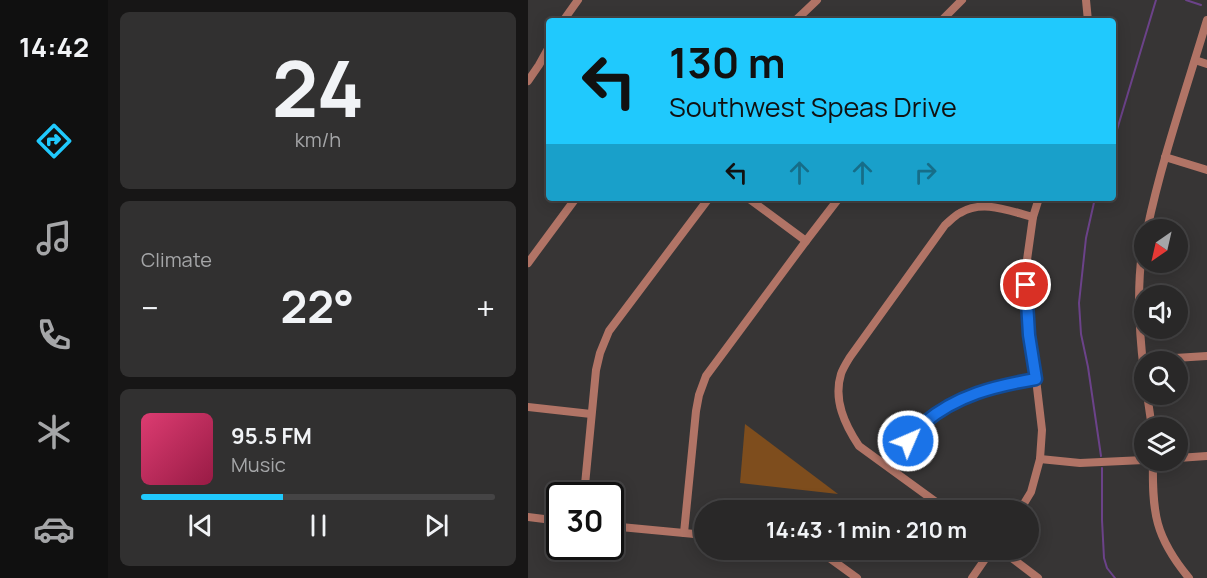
<!DOCTYPE html>
<html lang="en">
<head>
<meta charset="utf-8">
<style>
  body { margin:0; font-family:Manrope,sans-serif; background:#313030; color:#f1f3f6; height:100vh; display:flex; flex-direction:column; font-size:22px; white-space:nowrap }
  * { box-sizing:border-box; margin:0 }
  p { font-size:20px; color:#a5a6a8 }
  .icon { flex:none; width:33px; height:33px; fill:none; stroke:currentColor; stroke-width:2; stroke-linecap:round; stroke-linejoin:round }
  .map { position:relative; flex:1; overflow:hidden }
  .panel { display:flex; flex-direction:column; gap:12px; padding:12px; background:#171616; width:420px }
  .panel>* { flex:none }
  .top-card { position:absolute; left:18px; top:18px; width:570px; height:183px; border-radius:6px; box-shadow:0 3px 15px #0003,0 0 0 2px #454445; background:#20c9fd; color:#111; overflow:hidden }
  .needle { width:39px; rotate:214deg }
  .buttons { position:absolute; left:606px; top:219px; display:grid; gap:12px }
  .buttons a { display:grid; place-items:center; width:54px; height:54px; border-radius:50%; background:#292828; box-shadow:0 3px 15px #0003,0 0 0 2px #454445; font-size:30px }
  .speed { position:absolute; left:18px; top:482px; display:flex; gap:12px; font-size:30px; font-weight:700; text-align:center }
  .speed>* { display:grid; place-content:center; width:78px; height:78px; border-radius:50%; background:#292828; box-shadow:0 3px 15px #0003,0 0 0 2px #454445; line-height:1 }
  .speed .limit { border:3px solid #111; border-radius:9px; background:#fff; color:#111 }
  .pin { position:absolute; display:grid; place-items:center; width:51px; height:51px; color:#fff; margin:-26px; border:3px solid #fff; border-radius:50%; box-shadow:0 2px 6px #0007 }
  .me { position:absolute; width:66px; margin:-33px; rotate:45deg; stroke-linejoin:round; filter:drop-shadow(0 0 4px #0008) }
  .turn { display:flex; align-items:center; gap:21px; height:126px; padding:0 24px; font-size:27px }
  .turn .icon { width:78px; height:78px; stroke-width:2.5 }
  .turn b { display:block; font-size:42px; line-height:51px }
  .lanes { display:flex; align-items:center; height:57px; padding:0 24px; background:#0003; justify-content:center; gap:30px; direction:ltr }
  .lanes .off { opacity:.35 }
  .big { font-size:45px; font-weight:700; line-height:1.1 }
  .panel .tile { flex:1; display:flex; flex-direction:column; justify-content:center; gap:9px; min-width:0; padding:0 21px; border-radius:9px; background:#313030 }
  .panel .dial { align-items:center; gap:0 }
  .dial b { font-size:78px; line-height:1 }
  .song { display:flex; align-items:center; gap:18px }
  .cover { width:72px; height:72px; border-radius:9px; background:linear-gradient(135deg,hsl(340 70% 55%),hsl(340 70% 35%)) }
  .played { height:6px; border-radius:3px; background:linear-gradient(90deg,#20c9fd 40%,#454445 40%) }
  .keys { display:flex; justify-content:space-around; direction:ltr }
  .heat { display:flex; justify-content:space-between; align-items:center; font-size:33px; direction:ltr }
  .trip { position:absolute; left:166px; top:500px; width:345px; height:60px; border-radius:30px; background:#292828; box-shadow:0 3px 15px #0003,0 0 0 2px #454445; font-weight:700; line-height:60px; text-align:center }
  main { display:flex; flex:1; min-height:0 }
  .tab-bar { display:flex; flex-direction:column; width:108px; justify-content:space-around; align-items:center; background:#101010; color:#a5a6a8 }
  .tab-bar .icon { width:42px; height:42px }
  .tab-bar .selected { color:#20c9fd }
  .tab-bar b { font-size:27px; color:#f1f3f6 }
  .map>svg:first-child { display:block }
  .green { fill:#7e4d1d }
  .lines { fill:none; stroke-linecap:round; stroke-linejoin:round }
  .stream { stroke:#6b4289; stroke-width:2 }
  .minor { stroke:#b17466; stroke-width:8 }
  .route-casing { stroke:#114b97; stroke-width:15 }
  .route { stroke:#1a73e8; stroke-width:10 }
</style>
</head>
<body>
<main>
<nav class="tab-bar">
<b>14:42</b>
<svg class="icon selected" aria-label="directions" viewBox="0 0 24 24"><path d="M12 3l9 9-9 9-9-9zM9 14v-3h6M13 9l2 2-2 2"/></svg>
<svg class="icon" aria-label="music" viewBox="0 0 24 24"><path d="M9 18V5l10-2v13"/><circle cx="6" cy="18" r="3"/><circle cx="16" cy="16" r="3"/></svg>
<svg class="icon" aria-label="phone" viewBox="0 0 24 24"><path d="M5 4h4l2 5-3 2q2 4 5 5l2-3 5 2v4C11 20 4 13 5 4z"/></svg>
<svg class="icon" aria-label="climate" viewBox="0 0 24 24"><path d="M12 3v18M4 7l16 10M4 17L20 7"/></svg>
<svg class="icon" aria-label="car" viewBox="0 0 24 24"><path d="M5 17H2v-5l4-1 3-4h7l3 4 3 1v5h-3M9 17h6M6 11h13"/><circle cx="7" cy="17" r="2"/><circle cx="17" cy="17" r="2"/></svg>
</nav>
<section class="panel">
<div class="tile dial"><b>24</b><p>km/h</p></div>
<div class="tile"><p>Climate</p>
<div class="heat"><a>−</a><b class="big">22°</b><a>+</a></div>
</div>
<div class="tile">
<div class="song"><i class="cover"></i><div><b>95.5 FM</b><p>Music</p></div></div>
<div class="played"></div>
<div class="keys"><svg class="icon" aria-label="previous" viewBox="0 0 24 24"><path d="M18 5L8 12l10 7zM5 5v14"/></svg><svg class="icon" aria-label="pause" viewBox="0 0 24 24"><path d="M8 5v14M16 5v14"/></svg><svg class="icon" aria-label="next" viewBox="0 0 24 24"><path d="M6 5l10 7-10 7zM19 5v14"/></svg></div>
</div>
</section>
<div class="map">
<svg width="679" height="578" viewBox="0 0 679 578">
  <rect width="100%" height="100%" fill="#373535"/>
  <path class="green" d="M217,424L310,494L212,483Z"/>
  <g class="lines">
    <g class="stream">
      <path d="M658,0L673,5"/>
      <path d="M585,143L628,0"/>
      <path d="M567,198L558,238L551,303L553,334L560,367L573,456"/>
      <path d="M574,468V520L576,558L579,568L587,578"/>
    </g>
    <g class="minor">
      <path d="M558,0L560,21"/>
      <path d="M35,21L50,0"/>
      <path d="M267,21L289,0"/>
      <path d="M413,21L434,0"/>
      <path d="M667,60L679,64"/>
      <path d="M0,81L11,65L21,47"/>
      <path d="M637,157L679,170"/>
      <path d="M220,198L278,241"/>
      <path d="M619,230C634,159 658,90 679,20"/>
      <path d="M616,241C608,282 611,331 616,372"/>
      <path d="M0,263L48,198"/>
      <path d="M615,360L679,356"/>
      <path d="M619,394L624,428"/>
      <path d="M0,407L63,414"/>
      <path d="M650,458L679,456"/>
      <path d="M512,459L552,463L616,460"/>
      <path d="M625,460C624,513 627,537 661,578"/>
      <path d="M361,467C372,452 382,436 396,423C428,395 467,386 508,379"/>
      <path d="M56,495L68,370L72,353L81,331L181,198"/>
      <path d="M419,510L331,446C317,425 305,400 313,374C315,368 319,362 322,357L417,225C422,221 426,216 432,213C455,199 481,211 505,217"/>
      <path d="M492,510L503,492L512,459L514,430L508,379L501,335L498,302V267L505,217L511,198"/>
      <path d="M0,517L32,521"/>
      <path d="M82,526L177,535"/>
      <path d="M156,533L168,411L171,395L178,376L278,241L311,198"/>
      <path d="M281,549L300,557L329,578"/>
      <path d="M472,549L510,578"/>
      <path d="M444,578L464,549"/>
    </g>
  </g>
  <g class="lines">
    <defs>
      <path id="route" d="M380,441C386,435 391,429 396,423C429,395 467,386 508,379L501,335L498,285"/>
    </defs>
    <use href="#route" class="route-casing"/>
    <use href="#route" class="route"/>
  </g>
</svg>
<div class="buttons">
<a><svg class="needle" viewBox="-14 -14 28 28"><path d="M0-13l5 13h-10z" fill="#e53935"/><path d="M0 13l5-13h-10z" fill="#a5a6a8"/></svg></a>
<a><svg class="icon" aria-label="sound" viewBox="0 0 24 24"><path d="M4 9h4l5-4v14l-5-4H4zM17 9q2 3 0 6"/></svg></a>
<a><svg class="icon" aria-label="search" viewBox="0 0 24 24"><circle cx="10" cy="10" r="6"/><path d="M15 15l6 6"/></svg></a>
<a><svg class="icon" aria-label="layers" viewBox="0 0 24 24"><path d="M12 4l9 5-9 5-9-5zM3 14l9 5 9-5"/></svg></a>
</div>
<div class="speed"><div class="limit">30</div></div>
<div class="pin" style="left:498px;top:285px;background:#d93025"><svg class="icon" aria-label="arrive" viewBox="0 0 24 24"><path d="M6 21V4h12l-3 4 3 4H6"/></svg></div>
<svg class="me" style="left:380px;top:441px" viewBox="-20 -20 40 40"><circle r="17" fill="#1a73e8" stroke="#fff" stroke-width="3"/><path d="M0-11L8 9 0 5-8 9z" fill="#fff"/></svg>
<div class="trip">14:43 · 1 min · 210 m</div>
<div class="top-card">
<div class="turn"><svg class="icon" aria-label="left" viewBox="0 0 24 24"><path d="M17 20v-9H6M10 6l-5 5 5 5"/></svg><div><b>130 m</b>Southwest Speas Drive</div></div>
<div class="lanes"><svg class="icon" aria-label="left" viewBox="0 0 24 24"><path d="M17 20v-9H6M10 6l-5 5 5 5"/></svg><svg class="icon off" aria-label="ahead" viewBox="0 0 24 24"><path d="M12 20V5M6 11l6-6 6 6"/></svg><svg class="icon off" aria-label="ahead" viewBox="0 0 24 24"><path d="M12 20V5M6 11l6-6 6 6"/></svg><svg class="icon off" aria-label="right" viewBox="0 0 24 24"><path d="M7 20v-9h11M14 6l5 5-5 5"/></svg></div>
</div>
</div>
</main>
</body>
</html>
